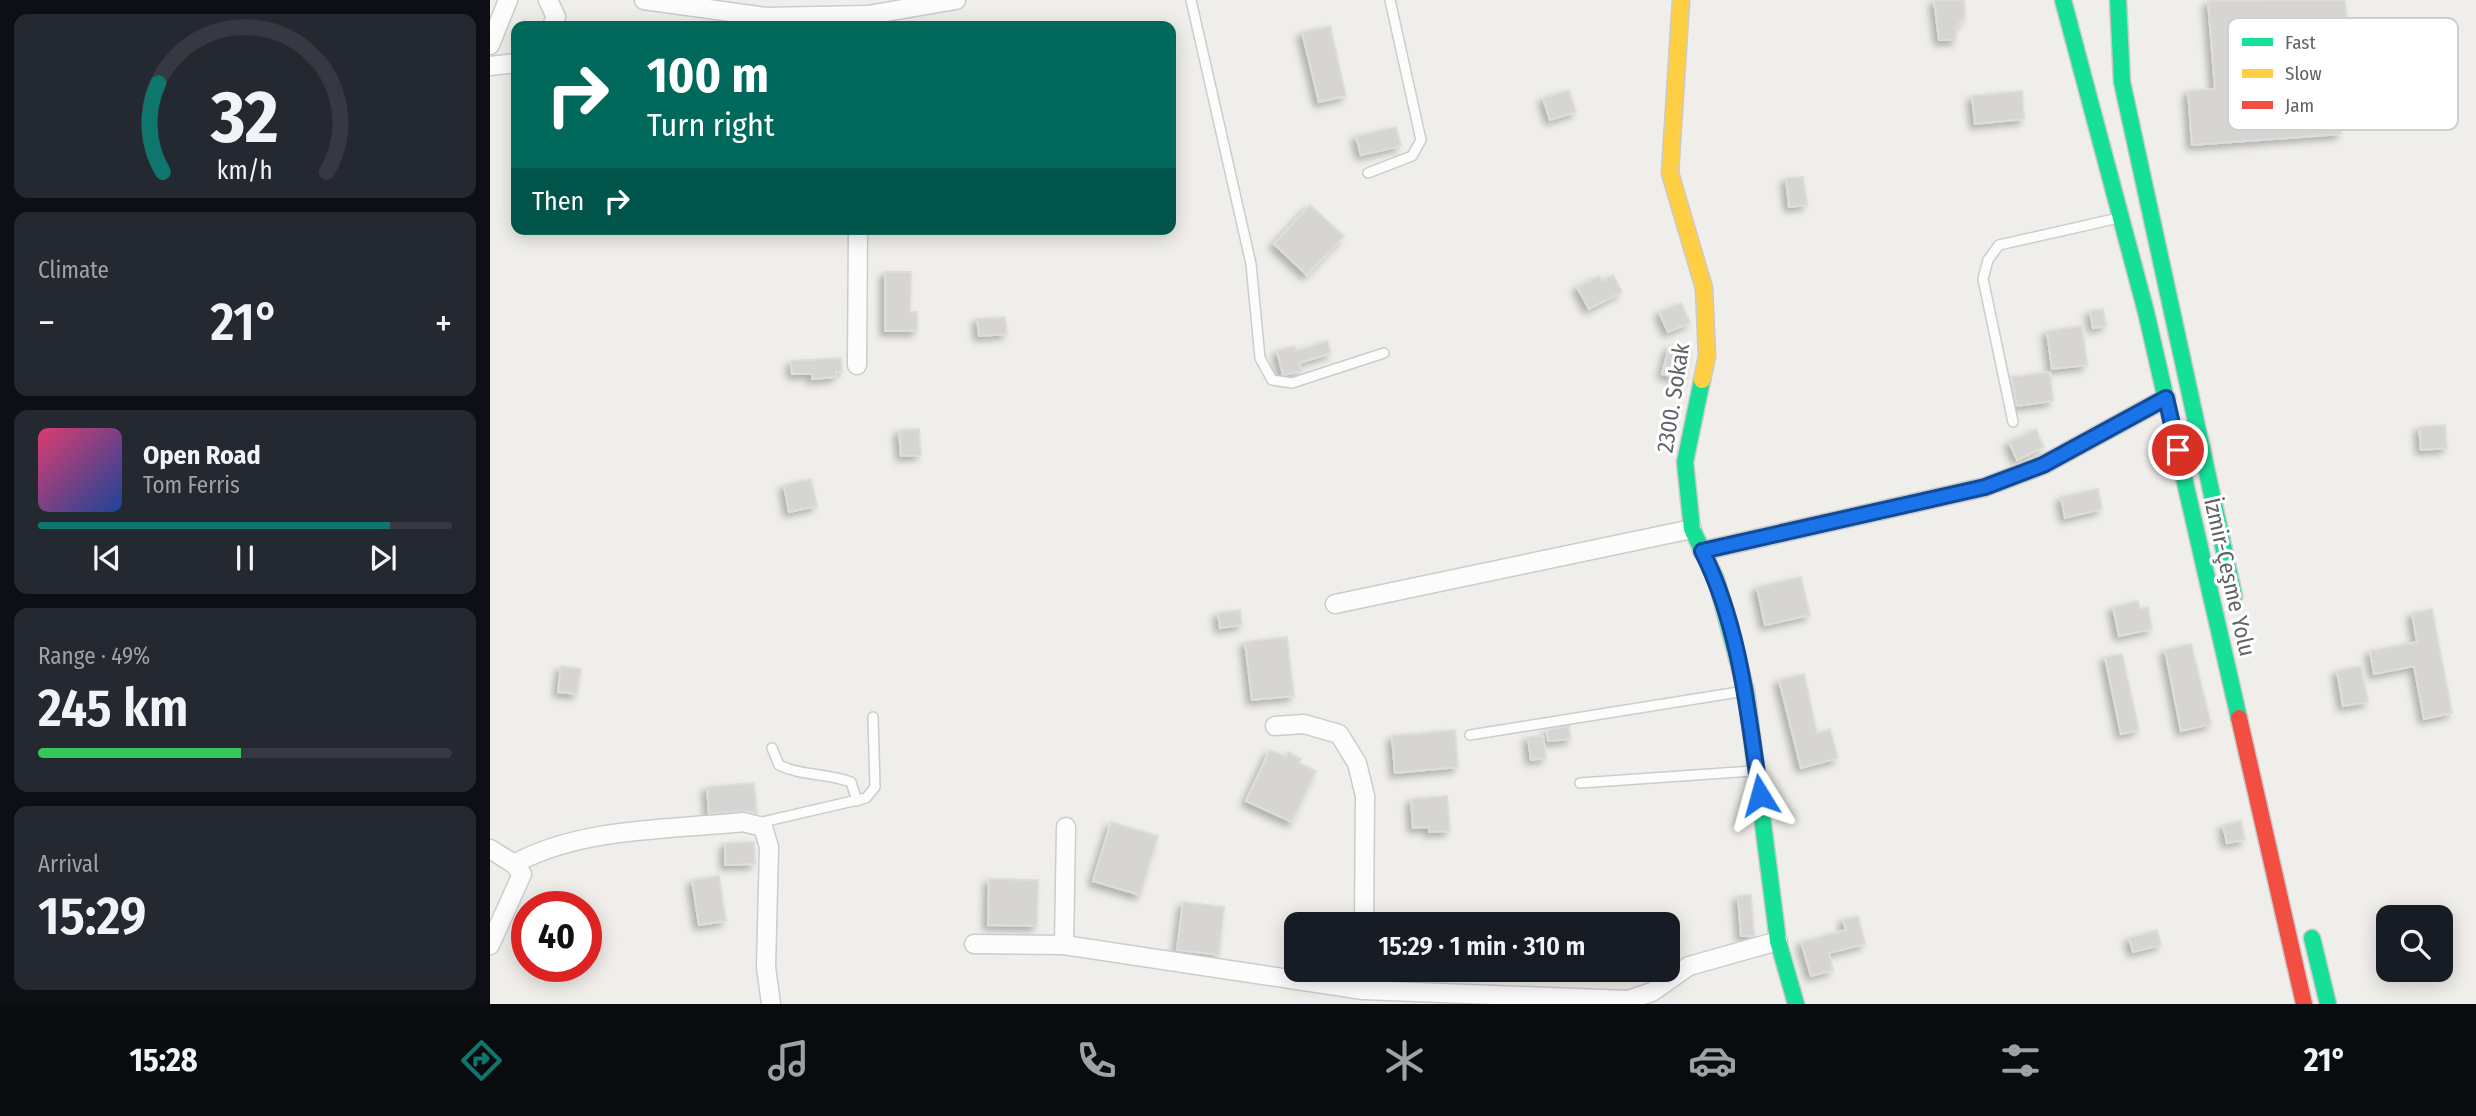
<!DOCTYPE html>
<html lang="en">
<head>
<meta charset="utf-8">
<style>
  body { margin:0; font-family:"Fira Sans Condensed",sans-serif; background:#242831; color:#f1f3f6; height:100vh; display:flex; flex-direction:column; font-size:26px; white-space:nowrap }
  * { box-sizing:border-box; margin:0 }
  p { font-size:23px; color:#9ea1a6 }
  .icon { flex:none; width:38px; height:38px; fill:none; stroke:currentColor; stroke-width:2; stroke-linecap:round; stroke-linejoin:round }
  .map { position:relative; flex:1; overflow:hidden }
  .drawer { display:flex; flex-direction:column; gap:14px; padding:14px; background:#0d0f14; width:490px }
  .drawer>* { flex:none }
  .hud { position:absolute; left:21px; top:21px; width:665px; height:214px; border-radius:14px; box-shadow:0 4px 18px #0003; background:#00695c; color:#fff; overflow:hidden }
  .buttons { position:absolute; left:1886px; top:905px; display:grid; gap:14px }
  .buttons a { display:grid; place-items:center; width:77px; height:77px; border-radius:14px; background:#171b24; box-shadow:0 4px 18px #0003; font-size:35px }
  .speed { position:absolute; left:21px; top:891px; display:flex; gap:14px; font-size:35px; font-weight:700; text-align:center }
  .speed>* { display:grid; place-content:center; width:91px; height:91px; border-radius:50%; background:#171b24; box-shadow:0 4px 18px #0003; line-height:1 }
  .speed .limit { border:10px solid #d22; background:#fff; color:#111 }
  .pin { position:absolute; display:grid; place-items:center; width:60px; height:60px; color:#fff; margin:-30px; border:4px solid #fff; border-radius:50%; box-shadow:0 2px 7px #0007 }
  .me { position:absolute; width:77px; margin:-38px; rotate:352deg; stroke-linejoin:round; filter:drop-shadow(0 0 5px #0008) }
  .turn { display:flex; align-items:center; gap:24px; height:147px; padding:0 21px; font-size:32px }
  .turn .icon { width:91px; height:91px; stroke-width:2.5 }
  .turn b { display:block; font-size:49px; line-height:60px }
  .then { display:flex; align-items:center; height:66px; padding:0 21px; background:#0003; gap:14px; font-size:26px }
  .big { font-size:52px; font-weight:600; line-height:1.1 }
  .drawer .card { flex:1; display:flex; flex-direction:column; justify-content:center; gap:10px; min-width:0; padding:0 24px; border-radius:14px; background:#242831 }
  .drawer .dial { align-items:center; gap:0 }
  .dial svg { height:182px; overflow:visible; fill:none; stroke:#363941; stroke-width:7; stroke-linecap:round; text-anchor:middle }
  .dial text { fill:#f1f3f6; stroke:none }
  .song { display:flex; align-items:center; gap:21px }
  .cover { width:84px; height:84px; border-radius:10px; background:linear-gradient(135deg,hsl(340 70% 55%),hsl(220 70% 35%)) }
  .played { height:7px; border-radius:4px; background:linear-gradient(90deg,#0f766e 85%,#363941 85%) }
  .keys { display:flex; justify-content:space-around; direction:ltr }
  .heat { display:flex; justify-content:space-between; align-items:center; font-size:38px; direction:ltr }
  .charge { height:10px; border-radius:5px; background:linear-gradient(90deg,#34c759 49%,#363941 0) }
  .trip { position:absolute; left:794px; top:912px; width:396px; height:70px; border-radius:14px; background:#171b24; box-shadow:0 4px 18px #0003; font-weight:600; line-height:70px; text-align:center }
  .menu { display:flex; height:112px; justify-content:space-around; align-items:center; background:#090b0e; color:#9ea1a6 }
  .menu .icon { width:49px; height:49px }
  .menu .current { color:#0f766e }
  .menu b { font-size:32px; color:#f1f3f6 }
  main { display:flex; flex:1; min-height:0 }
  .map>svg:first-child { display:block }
  .building { fill:#d6d5d3; stroke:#deddd9; stroke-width:2; filter:url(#shadow) }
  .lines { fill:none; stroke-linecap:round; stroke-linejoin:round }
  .lane-casing { stroke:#cbcccc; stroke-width:12 }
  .street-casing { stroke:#cbcccc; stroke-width:21 }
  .fast-casing { stroke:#cacacb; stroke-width:19 }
  .slow-casing { stroke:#cacacb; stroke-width:19 }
  .jam-casing { stroke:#cacacb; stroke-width:19 }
  .lane { stroke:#fdfcfc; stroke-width:9 }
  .street { stroke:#fdfcfc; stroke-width:18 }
  .fast { stroke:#16e098; stroke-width:16 }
  .slow { stroke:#ffcf43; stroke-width:16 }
  .jam { stroke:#f24e42; stroke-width:16 }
  .route-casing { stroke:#114b97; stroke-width:18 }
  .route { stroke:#1a73e8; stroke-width:12 }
  .labels { text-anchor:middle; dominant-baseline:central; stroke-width:6; stroke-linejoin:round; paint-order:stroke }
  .street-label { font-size:23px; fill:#5f6368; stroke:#fff }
  .key { fill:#fff; stroke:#cfd0d2; stroke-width:2 }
  .key-label { font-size:19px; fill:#5f6368 }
</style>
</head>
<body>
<main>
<section class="drawer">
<div class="card dial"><svg viewBox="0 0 100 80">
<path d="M14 69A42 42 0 1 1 86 69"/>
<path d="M14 69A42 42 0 0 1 12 30" stroke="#0f766e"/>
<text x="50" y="56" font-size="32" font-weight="700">32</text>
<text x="50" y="72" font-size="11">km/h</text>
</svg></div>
<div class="card"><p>Climate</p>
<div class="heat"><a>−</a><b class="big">21°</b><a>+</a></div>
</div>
<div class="card">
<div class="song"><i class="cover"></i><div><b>Open Road</b><p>Tom Ferris</p></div></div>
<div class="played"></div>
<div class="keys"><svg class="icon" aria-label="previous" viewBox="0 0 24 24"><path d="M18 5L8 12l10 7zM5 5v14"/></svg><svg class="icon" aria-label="pause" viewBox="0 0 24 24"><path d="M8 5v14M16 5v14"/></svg><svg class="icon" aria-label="next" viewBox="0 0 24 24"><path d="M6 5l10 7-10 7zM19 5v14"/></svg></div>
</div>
<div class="card"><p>Range · 49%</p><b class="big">245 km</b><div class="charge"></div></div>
<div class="card"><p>Arrival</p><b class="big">15:29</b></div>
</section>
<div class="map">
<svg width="1986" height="1004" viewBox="0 0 1986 1004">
  <defs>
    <filter id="shadow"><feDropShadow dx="-4.5" dy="4.5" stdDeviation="3.5" flood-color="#0004"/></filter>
  </defs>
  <rect width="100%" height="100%" fill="#efeeea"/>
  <g class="building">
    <path d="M1444,0H1474L1475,17L1466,27V40H1449Z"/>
    <path d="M1855,0L1861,58L1845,60L1851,134L1702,145L1698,91L1725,89L1718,1Z"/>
    <path d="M840,26L856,96L829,102L812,32Z"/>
    <path d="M1079,90L1086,112L1060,120L1053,98Z"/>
    <path d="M1532,91L1534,119L1485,124L1482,96Z"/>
    <path d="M906,127L911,146L871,155L866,136Z"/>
    <path d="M1313,177L1317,205L1299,207L1296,178Z"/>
    <path d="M820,205L854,236L817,275L784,244Z"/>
    <path d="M395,272H421L420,312H427V331H395Z"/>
    <path d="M1123,275L1132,292L1099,309L1087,287L1109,276L1112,281Z"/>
    <path d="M1191,303L1200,323L1178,332L1169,312Z"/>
    <path d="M1613,309L1616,326L1603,328L1600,311Z"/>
    <path d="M515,317L517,334L489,336L487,319Z"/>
    <path d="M1592,326L1597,365L1562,369L1557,331Z"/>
    <path d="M837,341L841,353L809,363L811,371L793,375L787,351L805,346L806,351Z"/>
    <path d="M1179,346L1201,351L1196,380L1172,374Z"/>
    <path d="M351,358L352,372H346V377L322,379V374H302L301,361Z"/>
    <path d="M1560,372L1563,401L1527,406L1521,377Z"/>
    <path d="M1955,425L1957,448L1931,450L1929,427Z"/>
    <path d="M429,429L431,455L411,456L409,430Z"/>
    <path d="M1546,429L1554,447L1527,460L1519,442Z"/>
    <path d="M321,479L327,506L299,512L294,485Z"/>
    <path d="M1608,489L1612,509L1575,518L1571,497Z"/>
    <path d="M1311,577L1320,615L1275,625L1267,587Z"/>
    <path d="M1648,601L1650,609L1658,607L1662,629L1629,636L1623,607Z"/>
    <path d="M1942,609L1962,713L1934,719L1924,666L1884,674L1880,651L1927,642L1922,613Z"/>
    <path d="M750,610L752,625L730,628L728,613Z"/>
    <path d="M797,637L804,696L762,700L755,642Z"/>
    <path d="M1701,644L1721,724L1691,731L1675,650Z"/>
    <path d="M1632,654L1649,730L1631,734L1615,657Z"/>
    <path d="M71,666L91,669L87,694L68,692Z"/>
    <path d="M1871,666L1878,702L1853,706L1847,671Z"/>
    <path d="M1314,674L1327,733L1340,729L1348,758L1311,768L1289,680Z"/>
    <path d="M1079,726L1081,739L1058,741L1057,730Z"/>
    <path d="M965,730L968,767L905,773L902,736Z"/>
    <path d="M1053,736L1056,758L1041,760L1038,737Z"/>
    <path d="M780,750L796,757L798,752L811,759L809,763L826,771L802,822L756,801Z"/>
    <path d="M264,783L267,813L252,811L219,814L217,787Z"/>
    <path d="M957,796L960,831L939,832V827L923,828L921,799Z"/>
    <path d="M1751,821L1755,840L1737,843L1733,825Z"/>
    <path d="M621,822L668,836L650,895L603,881Z"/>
    <path d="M264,842L265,864L235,865V843Z"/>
    <path d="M229,876L236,921L209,925L202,880Z"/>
    <path d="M499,879L548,880L547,926L498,925Z"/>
    <path d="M1261,895L1264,936H1251L1248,896Z"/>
    <path d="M693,902L734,907L729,955L687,950Z"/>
    <path d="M1368,916L1375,944L1339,953L1343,970L1321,976L1311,942L1356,930L1353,919Z"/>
    <path d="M1667,930L1671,945L1643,952L1639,938Z"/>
  </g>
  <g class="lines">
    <defs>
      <g id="lane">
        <path d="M701,0L761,264L770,358L782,380L802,383L894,353"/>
        <path d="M878,173L922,156L931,140L900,0"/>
        <path d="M1523,422L1493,279L1498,260L1509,245L1624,219"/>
        <path d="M980,735L1255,691"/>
        <path d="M282,748L289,765C311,776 337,773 361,782L367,801"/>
        <path d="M1090,783L1263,771"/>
        <path d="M268,823L376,798L385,787L383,717"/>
      </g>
      <g id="street">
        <path d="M58,0L66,17L62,26"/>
        <path d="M154,0L276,17L378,15L466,0"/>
        <path d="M0,45L18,0"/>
        <path d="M0,66L26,63"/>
        <path d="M367,365L368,229"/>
        <path d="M1212,551L1495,487L1553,465L1676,398"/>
        <path d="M845,604L1202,529"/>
        <path d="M785,726L814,724L849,734L867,763L875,796L874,924"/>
        <path d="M0,849L24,864L32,874L0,945"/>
        <path d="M24,864C92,827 178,830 253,822L273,827L279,847L276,967L281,1004"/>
        <path d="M484,944L574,945L873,990L1138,1000L1162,992L1199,966L1288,941"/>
        <path d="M574,945L576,827"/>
        <path d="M873,990L874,970"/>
      </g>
      <g id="fast">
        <path d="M1573,0L1656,312L1749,718"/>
        <path d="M1628,0L1632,82L1744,596"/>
        <path d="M1212,380L1195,462L1202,529L1226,579L1256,691L1288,941L1306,1004"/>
        <path d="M1822,938L1838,1004"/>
      </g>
      <path id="slow" d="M1191,0L1180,173L1214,288L1217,356L1212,380"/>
      <path id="jam" d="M1749,718L1814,1004"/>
    </defs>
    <use href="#lane" class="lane-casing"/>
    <use href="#street" class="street-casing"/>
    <use href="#fast" class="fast-casing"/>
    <use href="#slow" class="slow-casing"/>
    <use href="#jam" class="jam-casing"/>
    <use href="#lane" class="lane"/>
    <use href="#street" class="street"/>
    <use href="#fast" class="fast"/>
    <use href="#slow" class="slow"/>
    <use href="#jam" class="jam"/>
  </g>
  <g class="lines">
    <defs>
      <path id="route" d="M1270,795C1258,713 1250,626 1212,551L1495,487L1553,465L1676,398L1688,450"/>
    </defs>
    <use href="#route" class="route-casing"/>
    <use href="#route" class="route"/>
  </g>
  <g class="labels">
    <g class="street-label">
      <text transform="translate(1183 398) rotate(-81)">2300. Sokak</text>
      <text transform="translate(1740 577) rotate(77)">İzmir-Çeşme Yolu</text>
    </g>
  </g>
  <rect x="1738" y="18" width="230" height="112" rx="10" class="key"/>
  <rect x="1752" y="38" width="31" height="8" fill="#16e098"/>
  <rect x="1752" y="69" width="31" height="9" fill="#ffcf43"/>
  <rect x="1752" y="101" width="31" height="8" fill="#f24e42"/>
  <g class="key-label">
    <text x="1795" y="49">Fast</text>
    <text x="1795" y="80">Slow</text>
    <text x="1795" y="112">Jam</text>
  </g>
</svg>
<div class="buttons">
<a><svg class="icon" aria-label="search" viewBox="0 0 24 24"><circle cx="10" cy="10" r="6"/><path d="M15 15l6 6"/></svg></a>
</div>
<div class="speed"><div class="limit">40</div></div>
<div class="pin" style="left:1688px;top:450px;background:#d93025"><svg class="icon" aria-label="arrive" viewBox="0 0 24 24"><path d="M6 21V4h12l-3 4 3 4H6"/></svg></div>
<svg class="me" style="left:1270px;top:795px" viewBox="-20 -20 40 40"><path d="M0-17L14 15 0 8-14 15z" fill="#1a73e8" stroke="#fff" stroke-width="4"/></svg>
<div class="trip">15:29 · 1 min · 310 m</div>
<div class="hud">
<div class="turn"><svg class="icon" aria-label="right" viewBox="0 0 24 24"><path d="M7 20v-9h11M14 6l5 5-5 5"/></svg><div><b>100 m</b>Turn right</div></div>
<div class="then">Then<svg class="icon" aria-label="right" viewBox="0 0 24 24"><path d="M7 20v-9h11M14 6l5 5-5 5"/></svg></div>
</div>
</div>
</main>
<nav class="menu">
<b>15:28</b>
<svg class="icon current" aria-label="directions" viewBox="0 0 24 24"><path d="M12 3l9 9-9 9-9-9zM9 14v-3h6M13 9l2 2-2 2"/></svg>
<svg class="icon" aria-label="music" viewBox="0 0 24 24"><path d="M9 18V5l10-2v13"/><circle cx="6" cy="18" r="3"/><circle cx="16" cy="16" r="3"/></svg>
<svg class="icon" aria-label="phone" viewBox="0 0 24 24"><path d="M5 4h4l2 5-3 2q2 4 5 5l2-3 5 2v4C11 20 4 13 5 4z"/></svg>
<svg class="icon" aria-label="climate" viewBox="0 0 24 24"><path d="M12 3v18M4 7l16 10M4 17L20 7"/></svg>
<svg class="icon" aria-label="car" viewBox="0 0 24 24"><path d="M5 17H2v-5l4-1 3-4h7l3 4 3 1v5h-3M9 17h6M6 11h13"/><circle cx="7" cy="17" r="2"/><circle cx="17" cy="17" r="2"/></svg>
<svg class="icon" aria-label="filters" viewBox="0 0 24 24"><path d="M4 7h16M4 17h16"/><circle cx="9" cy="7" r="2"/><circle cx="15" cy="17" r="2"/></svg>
<b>21°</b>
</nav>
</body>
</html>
